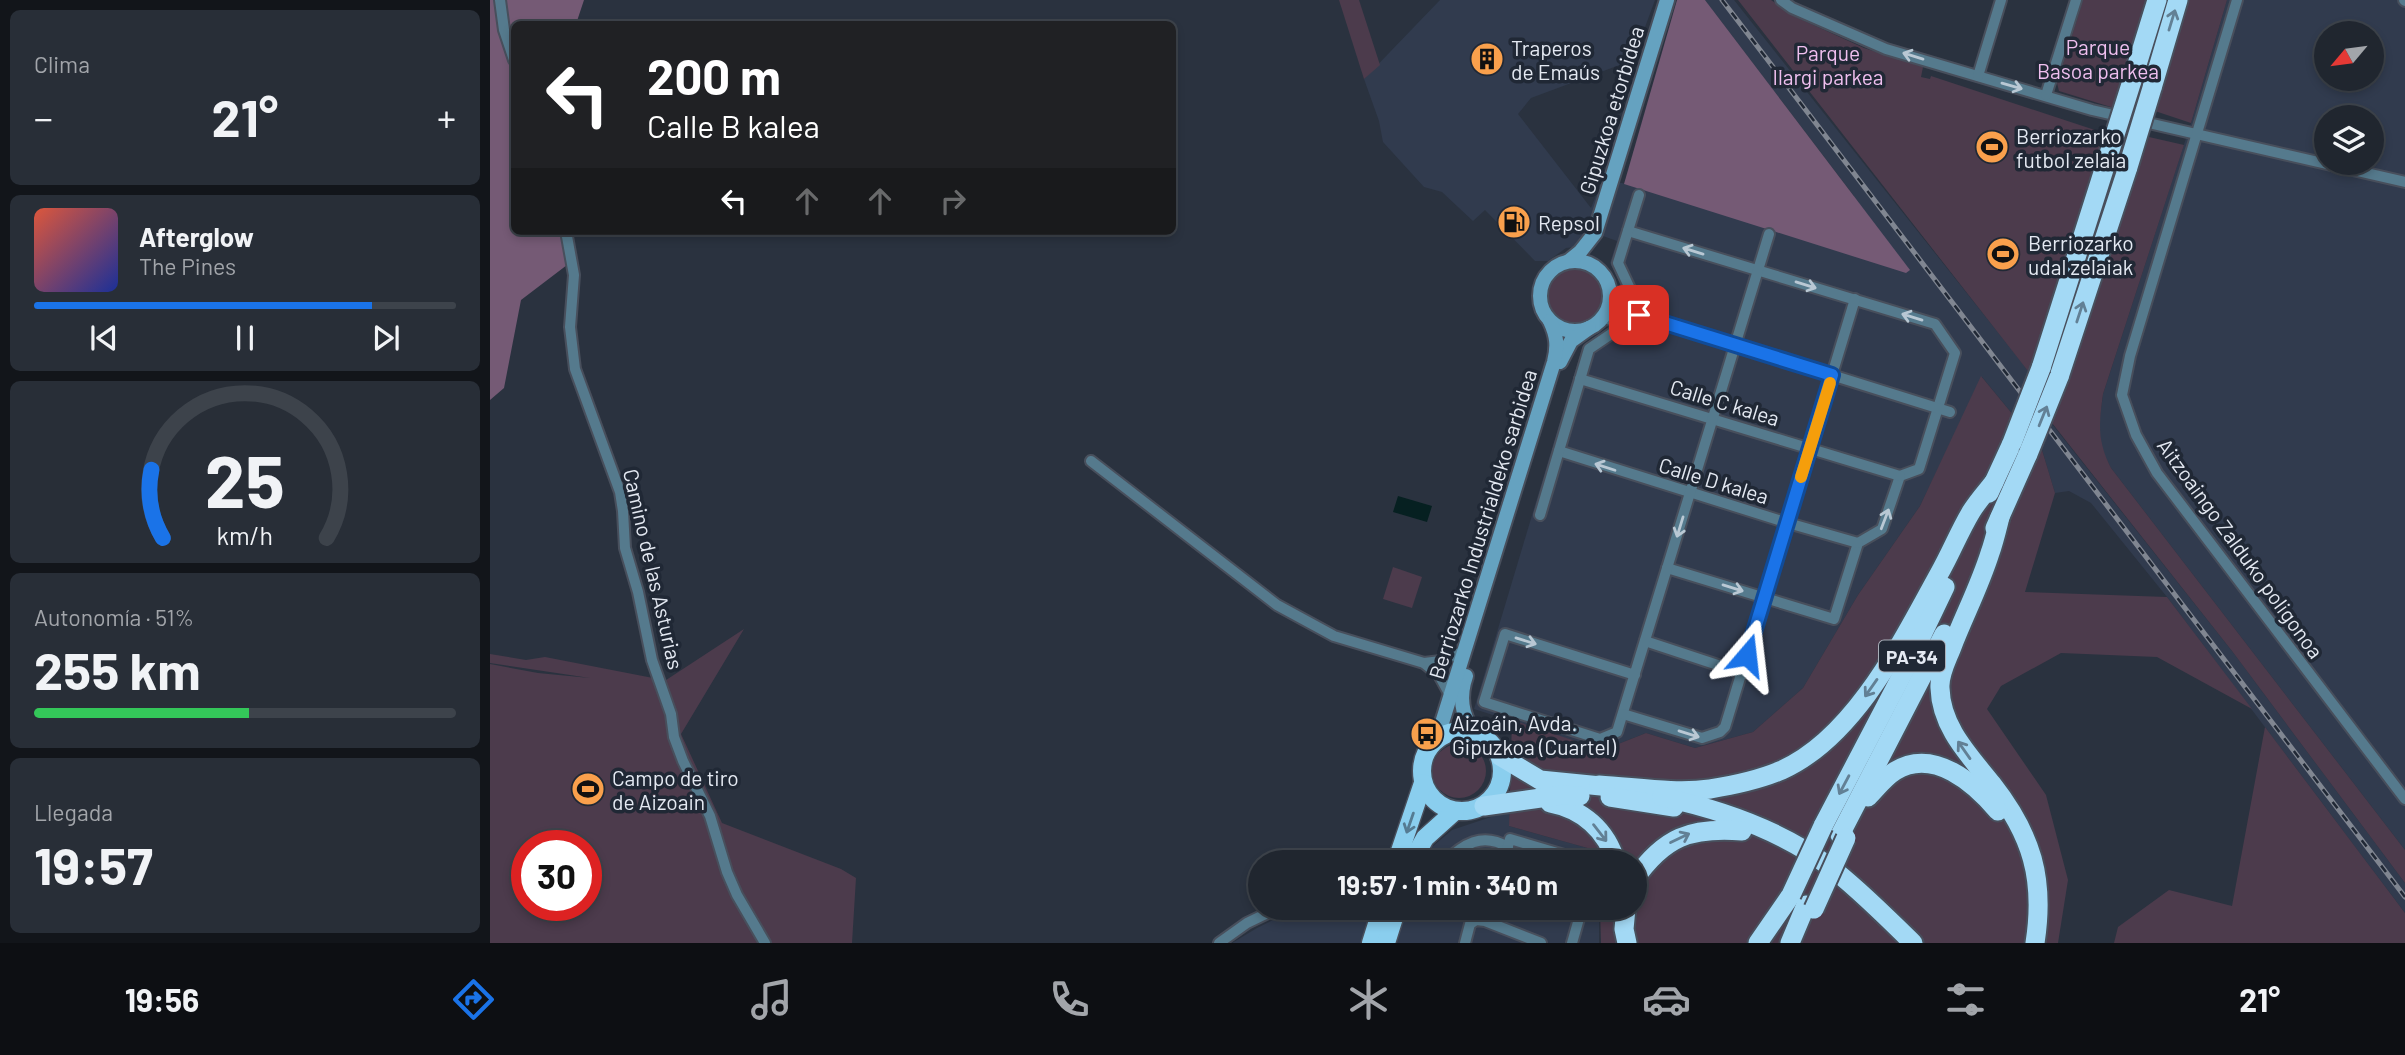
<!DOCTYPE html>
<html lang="es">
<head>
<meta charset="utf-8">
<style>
  body { margin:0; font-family:Barlow,sans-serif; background:#282e37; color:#f1f3f6; height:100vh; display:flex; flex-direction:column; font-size:26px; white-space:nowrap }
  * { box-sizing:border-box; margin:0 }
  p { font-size:23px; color:#a2a5aa }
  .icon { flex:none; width:38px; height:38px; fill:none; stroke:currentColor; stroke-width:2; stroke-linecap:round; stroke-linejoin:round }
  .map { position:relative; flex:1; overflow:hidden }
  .sheet { display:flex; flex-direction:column; gap:10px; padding:10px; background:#12151a; width:490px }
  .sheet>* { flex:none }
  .guide { position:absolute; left:21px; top:21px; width:665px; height:214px; border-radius:10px; box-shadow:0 4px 10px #0003,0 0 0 2px #3d434b; background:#202124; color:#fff; overflow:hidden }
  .needle { width:46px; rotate:241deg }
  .buttons { position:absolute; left:1824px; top:21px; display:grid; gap:14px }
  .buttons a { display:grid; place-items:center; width:70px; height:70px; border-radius:50%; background:#20262f; box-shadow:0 4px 10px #0003,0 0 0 2px #3d434b; font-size:35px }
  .speed { position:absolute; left:21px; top:830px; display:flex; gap:14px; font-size:35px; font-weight:700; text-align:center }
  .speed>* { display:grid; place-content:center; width:91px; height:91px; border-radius:50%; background:#20262f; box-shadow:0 4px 10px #0003,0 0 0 2px #3d434b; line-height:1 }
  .speed .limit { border:10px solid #d22; background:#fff; color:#111 }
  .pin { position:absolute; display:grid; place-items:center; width:60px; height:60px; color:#fff; margin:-30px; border-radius:14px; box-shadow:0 4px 10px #0006 }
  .me { position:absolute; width:77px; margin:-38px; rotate:17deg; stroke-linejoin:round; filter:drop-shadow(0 0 5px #0008) }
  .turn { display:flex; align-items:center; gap:24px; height:147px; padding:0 21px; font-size:32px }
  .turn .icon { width:91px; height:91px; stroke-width:2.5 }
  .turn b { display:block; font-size:49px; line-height:60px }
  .lanes { display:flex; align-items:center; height:66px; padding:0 21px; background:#0003; justify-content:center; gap:35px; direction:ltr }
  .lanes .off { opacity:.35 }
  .big { font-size:52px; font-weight:700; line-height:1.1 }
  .sheet .card { flex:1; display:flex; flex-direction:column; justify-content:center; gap:10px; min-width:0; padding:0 24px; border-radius:10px; background:#282e37 }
  .sheet .dial { align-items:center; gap:0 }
  .dial svg { height:182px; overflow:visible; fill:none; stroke:#3d434b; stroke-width:7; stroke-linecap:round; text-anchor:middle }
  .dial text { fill:#f1f3f6; stroke:none }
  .song { display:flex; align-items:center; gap:21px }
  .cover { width:84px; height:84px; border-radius:10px; background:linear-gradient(135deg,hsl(10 70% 55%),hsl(230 70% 35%)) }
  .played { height:7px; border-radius:4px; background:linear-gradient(90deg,#1a73e8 80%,#3d434b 80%) }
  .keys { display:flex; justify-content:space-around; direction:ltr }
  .heat { display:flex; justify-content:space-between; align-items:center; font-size:38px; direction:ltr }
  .charge { height:10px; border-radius:5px; background:linear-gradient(90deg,#34c759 51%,#3d434b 0) }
  .trip { position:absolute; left:758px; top:850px; width:399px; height:70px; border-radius:35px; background:#20262f; box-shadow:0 4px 10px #0003,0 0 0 2px #3d434b; font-weight:700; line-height:70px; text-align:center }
  .tabs { display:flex; height:112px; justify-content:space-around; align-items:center; background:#0d0f13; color:#a2a5aa }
  .tabs .icon { width:49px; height:49px }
  .tabs .active { color:#1a73e8 }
  .tabs b { font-size:32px; color:#f1f3f6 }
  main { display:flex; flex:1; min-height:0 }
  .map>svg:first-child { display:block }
  .built { fill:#313b4e; fill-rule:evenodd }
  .green { fill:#4c3b4c; fill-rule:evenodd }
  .forest { fill:#755a75 }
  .water { fill:#062021 }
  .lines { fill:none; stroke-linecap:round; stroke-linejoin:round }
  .minor-casing { stroke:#484f5c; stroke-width:14 }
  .secondary-casing { stroke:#484f5c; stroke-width:18 }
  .trunk-casing { stroke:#484f5c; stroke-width:21 }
  .motorway-casing { stroke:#484f5c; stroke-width:23 }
  .minor { stroke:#557a8d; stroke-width:10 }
  .secondary { stroke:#65a2c0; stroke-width:14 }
  .trunk { stroke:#8aceee; stroke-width:18 }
  .motorway { stroke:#a3d9f5; stroke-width:19 }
  .rail-casing { stroke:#808691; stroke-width:5 }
  .rail { stroke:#202835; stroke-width:2.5; stroke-dasharray:8; stroke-linecap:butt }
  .motorway-bridge-casing { stroke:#484f5c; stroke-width:23; stroke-linecap:butt }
  .motorway-bridge { stroke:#a3d9f5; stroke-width:19 }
  .oneway { stroke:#628095 }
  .oneway2 { stroke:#b9c8d4 }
  .oneway3 { stroke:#557b92 }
  .route-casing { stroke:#114b97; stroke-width:18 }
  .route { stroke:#1a73e8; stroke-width:12 }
  .slow { stroke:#f59e0b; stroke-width:12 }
  .labels { text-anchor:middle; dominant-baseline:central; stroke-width:7; stroke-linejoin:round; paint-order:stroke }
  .shield { fill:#202835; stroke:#a9afb9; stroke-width:2 }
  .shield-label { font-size:19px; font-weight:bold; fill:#e4e9f2 }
  .park-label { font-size:21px; fill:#efbfef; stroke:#202835 }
  .poi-label { font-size:21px; fill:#e4e9f2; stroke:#202835; text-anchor:start }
  .street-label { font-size:21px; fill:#e4e9f2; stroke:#202835 }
</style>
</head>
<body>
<main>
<section class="sheet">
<div class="card"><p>Clima</p>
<div class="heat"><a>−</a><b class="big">21°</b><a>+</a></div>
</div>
<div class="card">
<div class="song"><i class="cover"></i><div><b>Afterglow</b><p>The Pines</p></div></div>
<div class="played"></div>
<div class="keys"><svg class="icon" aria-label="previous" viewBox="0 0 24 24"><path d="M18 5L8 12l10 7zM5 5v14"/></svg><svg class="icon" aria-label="pause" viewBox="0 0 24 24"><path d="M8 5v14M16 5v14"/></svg><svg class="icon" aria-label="next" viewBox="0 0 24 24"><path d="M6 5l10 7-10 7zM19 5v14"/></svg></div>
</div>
<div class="card dial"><svg viewBox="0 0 100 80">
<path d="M14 69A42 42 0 1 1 86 69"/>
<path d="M14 69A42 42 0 0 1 9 39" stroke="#1a73e8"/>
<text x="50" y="56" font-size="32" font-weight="700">25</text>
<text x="50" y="72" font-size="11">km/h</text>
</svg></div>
<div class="card"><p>Autonomía · 51%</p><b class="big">255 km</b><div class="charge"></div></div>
<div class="card"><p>Llegada</p><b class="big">19:57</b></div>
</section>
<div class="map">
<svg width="1915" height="943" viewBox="0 0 1915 943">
  <rect width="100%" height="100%" fill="#2a323f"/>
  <g class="built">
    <path d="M950,0H1165L1143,60L1041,98L1028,114L1101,208L1113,178L1147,187L1364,196L1215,0H1244L1568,408L1562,424L1742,651L1915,883V913L1677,597L1601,503L1579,491L1565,493L1552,450L1492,377L1430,506L1368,595L1313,688L1263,732L1205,748L1156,733L1113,750L984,709L1093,345L1131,318L1134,300L1130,283L1120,263L1127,241L1099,231L1094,241L1085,247L1076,248L1058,261H1045L995,210L983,221L952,192L934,187L893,142L889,121L874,79Z"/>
    <path d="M1737,0H1915V850L1621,468L1611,449L1609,424L1613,394L1701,123ZM1836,33H1881V79H1836ZM1836,117H1881V163H1836Z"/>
    <path d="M1019,811V826L1101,849L1106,863H923L962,830Z"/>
    <path d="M807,908H1109V943H742L767,928Z"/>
  </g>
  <g class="green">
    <path d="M849,0H869L890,65L874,79Z"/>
    <path d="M1248,0H1281L1306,17L1374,48L1433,67L1431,77L1440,79L1441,76L1617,134L1547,352L1538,371Z"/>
    <path d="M1593,0H1657L1624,108L1569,91L1567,83Z"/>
    <path d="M1699,0H1737L1701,123L1665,111Z"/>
    <path d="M1659,137L1694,145L1613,394C1609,424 1607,440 1621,468L1915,850V883L1742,651L1562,423L1579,381Z"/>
    <circle cx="1086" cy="295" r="30"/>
    <path d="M1491,376L1552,450L1565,493L1535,592L1677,597L1762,709L1667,657L1571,653L1511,686L1497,709L1556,795L1578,880L1568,943H1111L1110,908H1144V863H1106L1101,849L1019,826L1022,720L1113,750L1156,733L1205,748L1263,732L1313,688L1368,595L1430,506Z"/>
    <path d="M903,567L932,577L922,608L893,599Z"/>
    <path d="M254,629L191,734L232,823L351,869L366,878L362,943H0V664L48,673L100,678L0,663V654L36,660L55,657L163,678L170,684ZM37,845H96V905H37Z"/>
    <path d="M1775,727L1915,913V943H1624L1628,927L1679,890L1742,906Z"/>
    <circle cx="969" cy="771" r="27"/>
  </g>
  <g class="forest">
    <path d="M0,0H94L86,24H24V231H73L77,265L31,300L14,388L0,400Z"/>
    <path d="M1187,0H1215L1420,270L1416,273L1134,184Z"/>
  </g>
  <path class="water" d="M908,496L942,506L937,522L903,512Z"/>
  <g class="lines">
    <defs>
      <g id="minor">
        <path d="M10,0L14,30L24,60"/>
        <path d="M1291,0L1302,8L1396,49L1602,110L1915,182"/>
        <path d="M1747,0L1640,356L1632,395L1646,435L1667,473L1915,799"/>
        <path d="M1914,0L1915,1"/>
        <path d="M1488,76L1511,0"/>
        <path d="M1556,95L1586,0"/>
        <path d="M76,231L84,275L80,327L85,369L130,492L133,511L135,548L148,592L162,660L181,714L184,737L193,761L220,816L237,872L247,895L275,943"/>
        <path d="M1138,231L1445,324L1465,353L1429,469L1410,476L1392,529L1368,543L1344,619L1177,568"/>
        <path d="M1120,296L1146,302"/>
        <path d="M1149,315L1460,412"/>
        <path d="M1112,318L1138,324"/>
        <path d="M1090,379L1410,476"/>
        <path d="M1069,451L1298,523L1368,543"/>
        <path d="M601,461L787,605L844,636L934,663L949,675L960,695"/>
        <path d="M1050,515L1099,349L1149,315L1150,310L1128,263L1149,195"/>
        <path d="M1155,641L1252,673"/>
        <path d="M934,663L951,661L974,651"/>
        <path d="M1145,675L1015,634L994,702L1110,739L1127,732L1279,234"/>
        <path d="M1133,714L1212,738L1230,732L1235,727L1365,299"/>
        <path d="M954,863C973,844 992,832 1018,847"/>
        <path d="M1013,863L1020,839L1101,863"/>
        <path d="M729,943L757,923L788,908"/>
        <path d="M975,943L980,924L986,920L995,921L1051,943"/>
        <path d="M1082,943L1092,908"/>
      </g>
      <g id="secondary">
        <circle cx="1085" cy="296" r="35"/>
        <path d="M1079,261L1090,252L1105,233L1177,0"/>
        <path d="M1070,362L1081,341L1099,328"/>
        <path d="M976,676C969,696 971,714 983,731"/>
        <path d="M947,739L1064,362C1068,346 1067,336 1060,321"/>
      </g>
      <g id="trunk">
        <circle cx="972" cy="771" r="40"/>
        <path d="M906,863L933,783"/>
        <path d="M921,863L935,838L965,811"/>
        <path d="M881,943L892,908"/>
        <path d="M896,943L907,908"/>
      </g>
      <g id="motorway">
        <path d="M1641,84L1667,0"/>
        <path d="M1662,88L1688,0"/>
        <path d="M1551,368L1617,160"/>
        <path d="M1569,377L1638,167"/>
        <path d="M1499,493L1522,443"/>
        <path d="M1510,517C1507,529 1504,542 1500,553C1490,585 1474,616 1462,647C1457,660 1449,674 1450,688C1451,727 1479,755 1502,784C1542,835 1555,879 1545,943"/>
        <path d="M1505,528L1538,454"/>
        <path d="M1010,756L1050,780L1121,787"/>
        <path d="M1109,785C1145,787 1184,794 1220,789C1245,785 1269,780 1292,770C1365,737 1412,641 1449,574C1461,553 1469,532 1481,512C1487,502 1496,492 1504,482"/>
        <path d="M1120,797L1184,807"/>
        <path d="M1172,797C1229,809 1292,831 1340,867C1370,890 1396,917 1423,943"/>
        <path d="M1378,797C1387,788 1394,778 1405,771C1444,747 1485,784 1508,811"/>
        <path d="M1060,803C1092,809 1117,830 1126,863"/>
        <path d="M994,806L1072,795L1090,796"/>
        <path d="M1333,826L1421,658L1455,587"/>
        <path d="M1350,835L1454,634"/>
        <path d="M1144,880C1174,837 1200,827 1252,831"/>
        <path d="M1136,908L1134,929L1137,943"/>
        <path d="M1268,943L1301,895"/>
        <path d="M1300,943L1316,905"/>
      </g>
    </defs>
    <use href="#minor" class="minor-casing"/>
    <use href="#secondary" class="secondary-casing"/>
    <use href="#trunk" class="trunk-casing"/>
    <use href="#motorway" class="motorway-casing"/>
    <use href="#minor" class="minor"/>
    <use href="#secondary" class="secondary"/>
    <use href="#trunk" class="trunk"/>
    <use href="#motorway" class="motorway"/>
    <defs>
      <path id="rail" d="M1232,0L1915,897"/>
    </defs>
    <use href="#rail" class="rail-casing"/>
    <use href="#rail" class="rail"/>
    <defs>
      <g id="motorway-bridge">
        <path d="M1617,160L1641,84"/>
        <path d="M1638,167L1662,88"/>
        <path d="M1522,443L1551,368"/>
        <path d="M1538,454L1569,377"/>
        <path d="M1301,895L1333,826"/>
        <path d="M1324,909L1356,838"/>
      </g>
    </defs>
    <use href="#motorway-bridge" class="motorway-bridge-casing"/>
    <use href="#motorway-bridge" class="motorway-bridge"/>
  </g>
  <defs><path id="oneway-shaft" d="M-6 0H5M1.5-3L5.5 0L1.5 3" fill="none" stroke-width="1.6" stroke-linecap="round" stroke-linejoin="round" transform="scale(1.75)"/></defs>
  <g class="oneway">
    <use href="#oneway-shaft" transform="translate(1682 20) rotate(-73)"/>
    <use href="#oneway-shaft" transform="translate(1590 312) rotate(-72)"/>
    <use href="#oneway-shaft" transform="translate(1553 416) rotate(-68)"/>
    <use href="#oneway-shaft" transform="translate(1381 688) rotate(125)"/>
    <use href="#oneway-shaft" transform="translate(1474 750) rotate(-125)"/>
    <use href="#oneway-shaft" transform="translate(1354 785) rotate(118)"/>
    <use href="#oneway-shaft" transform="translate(1110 833) rotate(52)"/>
    <use href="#oneway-shaft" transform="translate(1190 838) rotate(-26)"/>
  </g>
  <g class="oneway2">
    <use href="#oneway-shaft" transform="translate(1423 56) rotate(-163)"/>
    <use href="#oneway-shaft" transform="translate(1522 86) rotate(16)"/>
    <use href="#oneway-shaft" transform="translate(1203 251) rotate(-163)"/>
    <use href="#oneway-shaft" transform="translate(1316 285) rotate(17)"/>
    <use href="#oneway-shaft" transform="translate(1422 317) rotate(-163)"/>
    <use href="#oneway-shaft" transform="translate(1115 467) rotate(-162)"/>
    <use href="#oneway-shaft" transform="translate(1395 519) rotate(-69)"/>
    <use href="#oneway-shaft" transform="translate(1190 527) rotate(107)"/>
    <use href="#oneway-shaft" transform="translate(1243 588) rotate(17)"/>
    <use href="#oneway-shaft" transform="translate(1036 641) rotate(17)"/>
    <use href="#oneway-shaft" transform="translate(1199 734) rotate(17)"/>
  </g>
  <use class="oneway3" href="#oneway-shaft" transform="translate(920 823) rotate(109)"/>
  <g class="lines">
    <defs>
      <path id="route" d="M1149,315L1342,375L1257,655"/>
    </defs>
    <use href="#route" class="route-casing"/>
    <use href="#route" class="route"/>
    <path class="slow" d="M1311,477L1340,383"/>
  </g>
  <defs>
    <symbol id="building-disc" viewBox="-11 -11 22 22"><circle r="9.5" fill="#f9a04c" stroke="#202835"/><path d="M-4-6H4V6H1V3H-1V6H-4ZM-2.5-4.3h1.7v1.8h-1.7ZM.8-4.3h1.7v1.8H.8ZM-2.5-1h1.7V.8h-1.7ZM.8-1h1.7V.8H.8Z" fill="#111"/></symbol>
    <symbol id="stadium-disc" viewBox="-11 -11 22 22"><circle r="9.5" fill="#f9a04c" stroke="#202835"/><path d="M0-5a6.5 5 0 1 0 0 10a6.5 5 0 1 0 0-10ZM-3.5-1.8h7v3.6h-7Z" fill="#111"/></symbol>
    <symbol id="fuel-disc" viewBox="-11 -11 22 22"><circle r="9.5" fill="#f9a04c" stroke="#202835"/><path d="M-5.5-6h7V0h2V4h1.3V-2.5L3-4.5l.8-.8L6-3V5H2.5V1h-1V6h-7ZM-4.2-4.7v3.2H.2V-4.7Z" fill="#111"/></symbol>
    <symbol id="bus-disc" viewBox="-11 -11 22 22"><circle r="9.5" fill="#f9a04c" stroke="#202835"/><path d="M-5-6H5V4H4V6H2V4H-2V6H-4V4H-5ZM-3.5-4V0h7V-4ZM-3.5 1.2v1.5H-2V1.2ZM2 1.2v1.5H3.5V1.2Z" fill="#111"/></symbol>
  </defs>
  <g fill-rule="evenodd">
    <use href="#building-disc" x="978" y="40" width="38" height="38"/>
    <use href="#stadium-disc" x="1483" y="128" width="38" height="38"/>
    <use href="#fuel-disc" x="1005" y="203" width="38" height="38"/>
    <use href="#stadium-disc" x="1494" y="235" width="38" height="38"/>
    <use href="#bus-disc" x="918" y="715" width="38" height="38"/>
    <use href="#stadium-disc" x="79" y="770" width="38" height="38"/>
  </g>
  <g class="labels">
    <rect class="shield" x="1389" y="640.5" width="66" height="31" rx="5"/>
    <g class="shield-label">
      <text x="1422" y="656">PA-34</text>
    </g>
    <g class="park-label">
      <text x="1608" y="46">Parque<tspan x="1608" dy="24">Basoa parkea</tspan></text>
      <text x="1338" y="52">Parque<tspan x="1338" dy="24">Ilargi parkea</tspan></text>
    </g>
    <g class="poi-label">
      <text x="1021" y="47">Traperos<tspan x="1021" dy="24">de Emaús</tspan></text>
      <text x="1526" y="135">Berriozarko<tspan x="1526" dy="24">futbol zelaia</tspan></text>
      <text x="1048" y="222">Repsol</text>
      <text x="1538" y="242">Berriozarko<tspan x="1538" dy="24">udal zelaiak</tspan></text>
      <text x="962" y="722">Aizoáin, Avda.<tspan x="962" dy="24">Gipuzkoa (Cuartel)</tspan></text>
      <text x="122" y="777">Campo de tiro<tspan x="122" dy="24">de Aizoain</tspan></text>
    </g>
    <g class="street-label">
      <text transform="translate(1121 110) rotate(-73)">Gipuzkoa etorbidea</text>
      <text transform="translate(1235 402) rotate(17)">Calle C kalea</text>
      <text transform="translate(1224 480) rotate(17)">Calle D kalea</text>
      <text transform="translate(992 524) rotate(-73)">Berriozarko Industrialdeko sarbidea</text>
      <text transform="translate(1751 548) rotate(54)">Aitzoaingo Zalduko poligonoa</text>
      <text transform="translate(164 569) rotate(77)">Camino de las Asturias</text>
    </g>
  </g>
</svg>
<div class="buttons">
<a><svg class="needle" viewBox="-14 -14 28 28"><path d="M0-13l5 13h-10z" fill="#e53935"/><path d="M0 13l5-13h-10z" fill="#a2a5aa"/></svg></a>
<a><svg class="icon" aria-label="layers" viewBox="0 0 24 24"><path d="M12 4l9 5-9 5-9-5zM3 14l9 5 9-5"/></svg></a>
</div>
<div class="speed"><div class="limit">30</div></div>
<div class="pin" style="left:1149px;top:315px;background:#d93025"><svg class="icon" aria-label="arrive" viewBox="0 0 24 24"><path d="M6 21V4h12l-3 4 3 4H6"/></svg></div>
<svg class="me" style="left:1257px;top:655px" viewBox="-20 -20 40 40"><path d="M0-17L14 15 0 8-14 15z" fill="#1a73e8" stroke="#fff" stroke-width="4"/></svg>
<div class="trip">19:57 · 1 min · 340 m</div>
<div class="guide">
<div class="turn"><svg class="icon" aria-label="left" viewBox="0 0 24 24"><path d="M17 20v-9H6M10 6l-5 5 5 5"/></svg><div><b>200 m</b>Calle B kalea</div></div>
<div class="lanes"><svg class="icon" aria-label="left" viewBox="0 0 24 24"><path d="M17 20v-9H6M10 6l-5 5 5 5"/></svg><svg class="icon off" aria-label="ahead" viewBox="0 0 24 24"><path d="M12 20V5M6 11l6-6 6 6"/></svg><svg class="icon off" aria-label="ahead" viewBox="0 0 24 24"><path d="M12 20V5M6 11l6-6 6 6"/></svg><svg class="icon off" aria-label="right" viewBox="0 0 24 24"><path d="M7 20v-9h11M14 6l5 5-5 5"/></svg></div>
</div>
</div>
</main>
<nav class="tabs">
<b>19:56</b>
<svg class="icon active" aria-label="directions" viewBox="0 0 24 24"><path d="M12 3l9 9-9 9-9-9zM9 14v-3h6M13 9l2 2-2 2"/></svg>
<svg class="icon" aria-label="music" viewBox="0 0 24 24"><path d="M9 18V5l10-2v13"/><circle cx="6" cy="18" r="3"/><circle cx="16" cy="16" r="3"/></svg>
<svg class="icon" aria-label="phone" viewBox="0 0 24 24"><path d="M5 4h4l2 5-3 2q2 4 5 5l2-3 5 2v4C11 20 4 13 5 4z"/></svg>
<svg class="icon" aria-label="climate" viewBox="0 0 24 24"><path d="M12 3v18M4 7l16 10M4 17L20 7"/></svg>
<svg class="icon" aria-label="car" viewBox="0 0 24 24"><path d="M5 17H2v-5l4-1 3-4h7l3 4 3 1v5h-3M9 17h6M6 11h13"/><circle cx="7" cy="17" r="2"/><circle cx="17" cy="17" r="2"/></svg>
<svg class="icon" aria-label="filters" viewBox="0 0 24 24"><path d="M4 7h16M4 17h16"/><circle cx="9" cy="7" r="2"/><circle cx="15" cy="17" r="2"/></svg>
<b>21°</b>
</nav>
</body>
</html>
